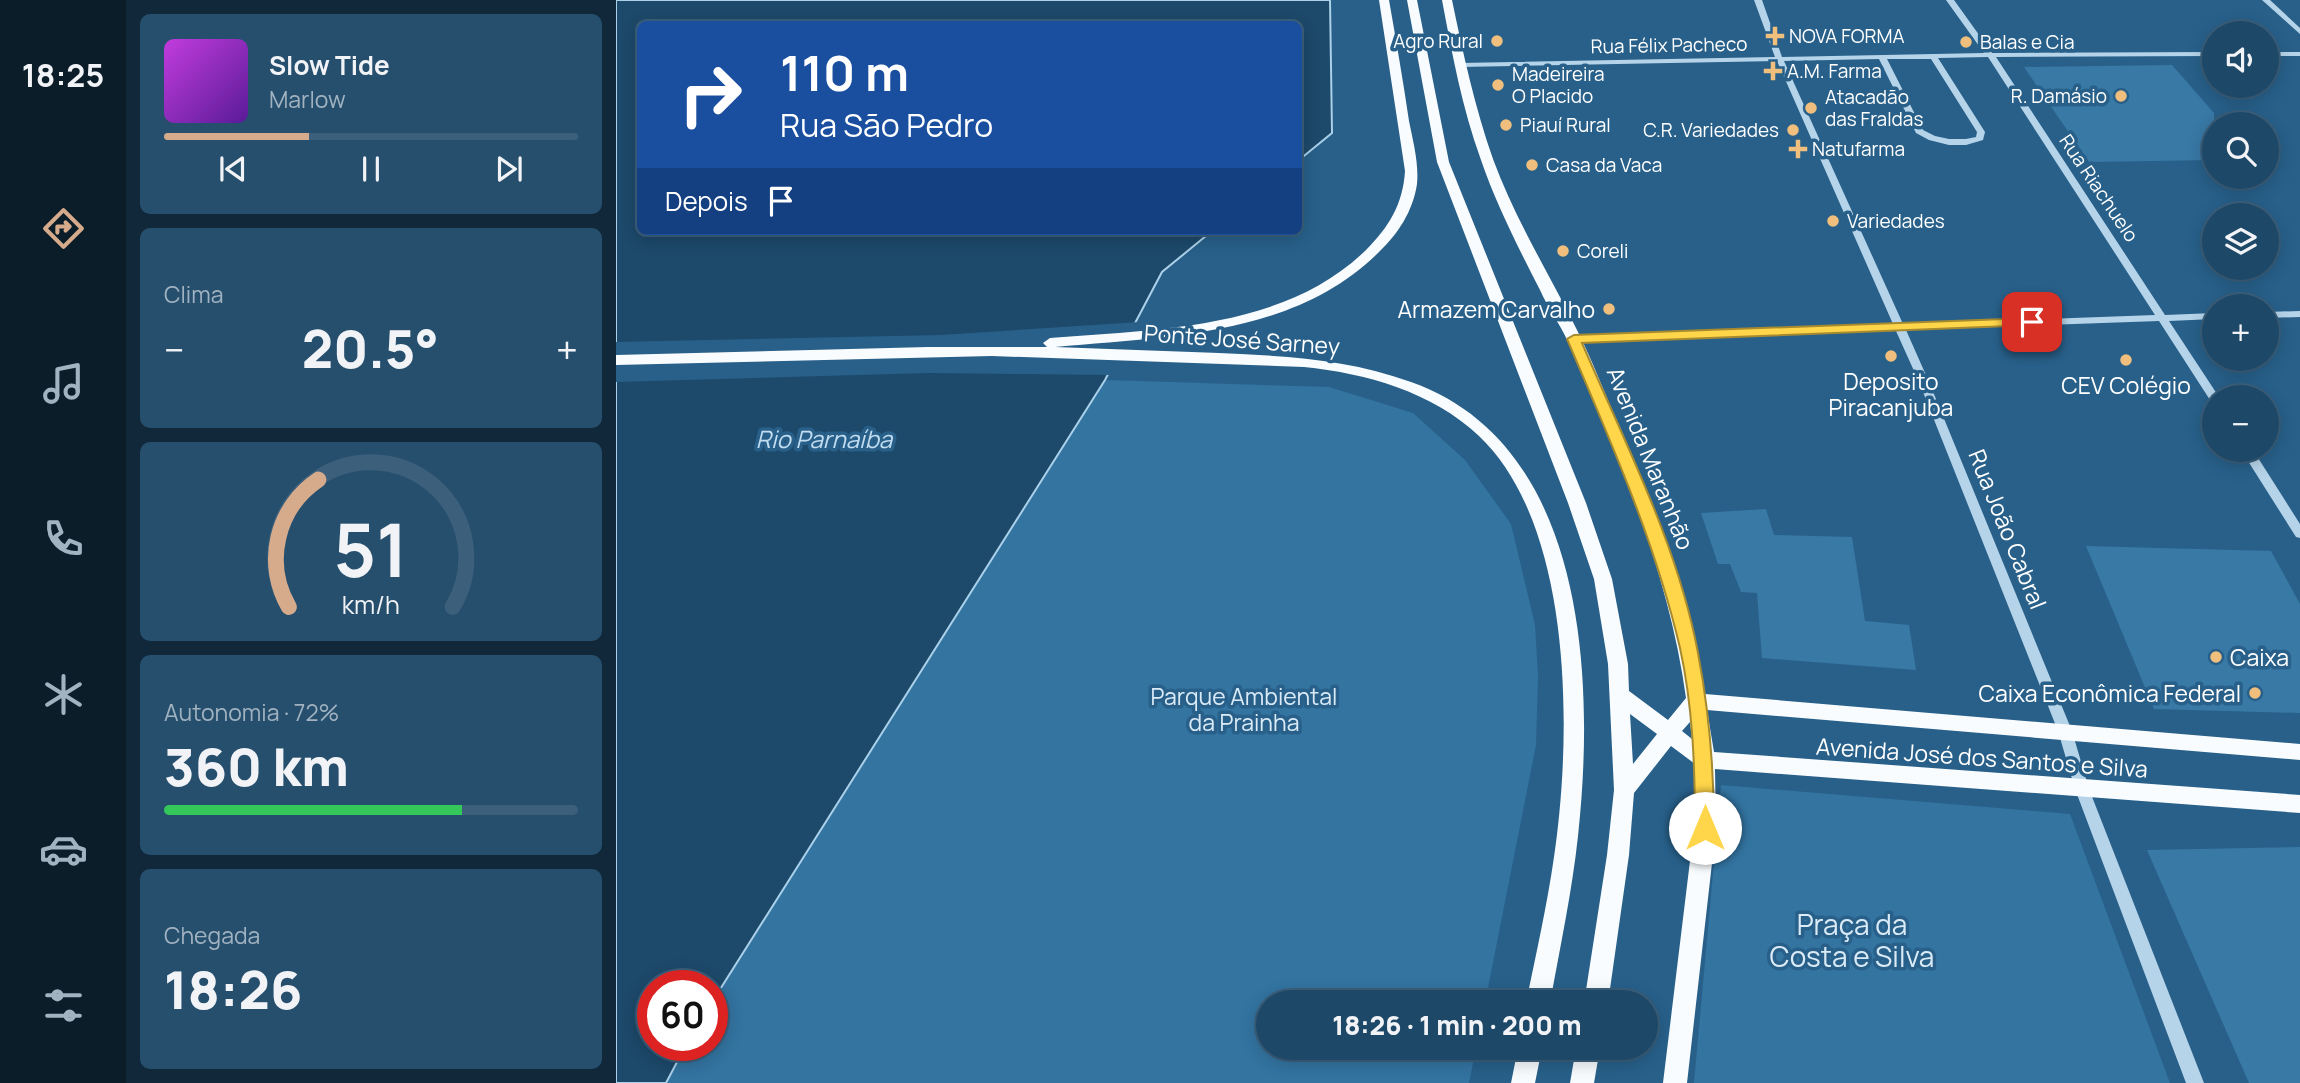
<!DOCTYPE html>
<html lang="pt">
<head>
<meta charset="utf-8">
<style>
  body { margin:0; font-family:Manrope,sans-serif; background:#264f6e; color:#f1f3f6; height:100vh; display:flex; flex-direction:column; font-size:26px; white-space:nowrap }
  * { box-sizing:border-box; margin:0 }
  p { font-size:23px; color:#a1b2c0 }
  .icon { flex:none; width:38px; height:38px; fill:none; stroke:currentColor; stroke-width:2; stroke-linecap:round; stroke-linejoin:round }
  .map { position:relative; flex:1; overflow:hidden }
  .drawer { display:flex; flex-direction:column; gap:14px; padding:14px; background:#102839; width:490px }
  .drawer>* { flex:none }
  .guide { position:absolute; left:21px; top:21px; width:665px; height:214px; border-radius:10px; box-shadow:0 4px 18px #0003,0 0 0 2px #3c607c; background:#1a4fa0; color:#fff; overflow:hidden }
  .fabs { position:absolute; left:1586px; top:21px; display:grid; gap:14px }
  .fabs a { display:grid; place-items:center; width:77px; height:77px; border-radius:50%; background:#1e4868; box-shadow:0 4px 18px #0003,0 0 0 2px #3c607c; font-size:35px }
  .speed { position:absolute; left:21px; top:970px; display:flex; gap:14px; font-size:35px; font-weight:700; text-align:center }
  .speed>* { display:grid; place-content:center; width:91px; height:91px; border-radius:50%; background:#1e4868; box-shadow:0 4px 18px #0003,0 0 0 2px #3c607c; line-height:1 }
  .speed .limit { border:10px solid #d22; background:#fff; color:#111 }
  .pin { position:absolute; display:grid; place-items:center; width:60px; height:60px; color:#fff; margin:-30px; border-radius:14px; box-shadow:0 4px 10px #0006 }
  .me { position:absolute; width:77px; margin:-38px; rotate:0deg; stroke-linejoin:round; filter:drop-shadow(0 0 5px #0008) }
  .turn { display:flex; align-items:center; gap:24px; height:147px; padding:0 28px; font-size:32px }
  .turn .icon { width:91px; height:91px; stroke-width:2.5 }
  .turn b { display:block; font-size:49px; line-height:60px }
  .then { display:flex; align-items:center; height:66px; padding:0 28px; background:#0003; gap:14px; font-size:26px }
  .big { font-size:52px; font-weight:800; line-height:1.1 }
  .drawer .widget { flex:1; display:flex; flex-direction:column; justify-content:center; gap:10px; min-width:0; padding:0 24px; border-radius:10px; background:#264f6e }
  .drawer .dial { align-items:center; gap:0 }
  .dial svg { height:182px; overflow:visible; fill:none; stroke:#3c607c; stroke-width:7; stroke-linecap:round; text-anchor:middle }
  .dial text { fill:#f1f3f6; stroke:none }
  .song { display:flex; align-items:center; gap:21px }
  .cover { width:84px; height:84px; border-radius:10px; background:linear-gradient(135deg,hsl(290 70% 55%),hsl(270 70% 35%)) }
  .played { height:7px; border-radius:4px; background:linear-gradient(90deg,#d6ab8b 35%,#3c607c 35%) }
  .keys { display:flex; justify-content:space-around; direction:ltr }
  .heat { display:flex; justify-content:space-between; align-items:center; font-size:38px; direction:ltr }
  .charge { height:10px; border-radius:5px; background:linear-gradient(90deg,#34c759 72%,#3c607c 0) }
  .trip { position:absolute; left:640px; top:990px; width:402px; height:70px; border-radius:35px; background:#1e4868; box-shadow:0 4px 18px #0003,0 0 0 2px #3c607c; font-weight:800; line-height:70px; text-align:center }
  main { display:flex; flex:1; min-height:0 }
  .dock { display:flex; flex-direction:column; width:126px; justify-content:space-around; align-items:center; background:#0c1d2a; color:#a1b2c0 }
  .dock .icon { width:49px; height:49px }
  .dock .current { color:#d6ab8b }
  .dock b { font-size:32px; color:#f1f3f6 }
  .map>svg:first-child { display:block }
  .green { fill:#3374a1 }
  .water { fill:#1d496a; stroke:#abd0e9; stroke-width:2 }
  .pier { fill:#28608a }
  .building { fill:#3979a6 }
  .lines { fill:none; stroke-linecap:round; stroke-linejoin:round }
  .minor { fill:#b6d4e9; fill-rule:evenodd }
  .major { fill:#f9fcfe; fill-rule:evenodd }
  .route { fill:#ffd54a; stroke:#a68a30; stroke-width:2 }
  .poi-dot { fill:#f1bf7d; stroke:#28608a; stroke-width:2.5 }
  .labels { text-anchor:middle; dominant-baseline:central; stroke-width:7; stroke-linejoin:round; paint-order:stroke }
  .far-poi-label { font-size:19px; fill:#fff; stroke:#28608a; text-anchor:start }
  .far-street-label { font-size:19px; fill:#fff; stroke:#28608a }
  .poi-label { font-size:23px; fill:#fff; stroke:#28608a; text-anchor:end }
  .street-label { font-size:23px; fill:#fff; stroke:#28608a }
  .park-label { font-size:23px; fill:#daebf7; stroke:#28608a }
  .water-label { font-size:24px; font-style:italic; fill:#c2ddf0; stroke:#28608a }
  .near-park-label { font-size:28px; fill:#daebf7; stroke:#28608a }
</style>
</head>
<body>
<main>
<nav class="dock">
<b>18:25</b>
<svg class="icon current" aria-label="directions" viewBox="0 0 24 24"><path d="M12 3l9 9-9 9-9-9zM9 14v-3h6M13 9l2 2-2 2"/></svg>
<svg class="icon" aria-label="music" viewBox="0 0 24 24"><path d="M9 18V5l10-2v13"/><circle cx="6" cy="18" r="3"/><circle cx="16" cy="16" r="3"/></svg>
<svg class="icon" aria-label="phone" viewBox="0 0 24 24"><path d="M5 4h4l2 5-3 2q2 4 5 5l2-3 5 2v4C11 20 4 13 5 4z"/></svg>
<svg class="icon" aria-label="climate" viewBox="0 0 24 24"><path d="M12 3v18M4 7l16 10M4 17L20 7"/></svg>
<svg class="icon" aria-label="car" viewBox="0 0 24 24"><path d="M5 17H2v-5l4-1 3-4h7l3 4 3 1v5h-3M9 17h6M6 11h13"/><circle cx="7" cy="17" r="2"/><circle cx="17" cy="17" r="2"/></svg>
<svg class="icon" aria-label="filters" viewBox="0 0 24 24"><path d="M4 7h16M4 17h16"/><circle cx="9" cy="7" r="2"/><circle cx="15" cy="17" r="2"/></svg>
</nav>
<section class="drawer">
<div class="widget">
<div class="song"><i class="cover"></i><div><b>Slow Tide</b><p>Marlow</p></div></div>
<div class="played"></div>
<div class="keys"><svg class="icon" aria-label="previous" viewBox="0 0 24 24"><path d="M18 5L8 12l10 7zM5 5v14"/></svg><svg class="icon" aria-label="pause" viewBox="0 0 24 24"><path d="M8 5v14M16 5v14"/></svg><svg class="icon" aria-label="next" viewBox="0 0 24 24"><path d="M6 5l10 7-10 7zM19 5v14"/></svg></div>
</div>
<div class="widget"><p>Clima</p>
<div class="heat"><a>−</a><b class="big">20.5°</b><a>+</a></div>
</div>
<div class="widget dial"><svg viewBox="0 0 100 80">
<path d="M14 69A42 42 0 1 1 86 69"/>
<path d="M14 69A42 42 0 0 1 27 13" stroke="#d6ab8b"/>
<text x="50" y="56" font-size="32" font-weight="700">51</text>
<text x="50" y="72" font-size="11">km/h</text>
</svg></div>
<div class="widget"><p>Autonomia · 72%</p><b class="big">360 km</b><div class="charge"></div></div>
<div class="widget"><p>Chegada</p><b class="big">18:26</b></div>
</section>
<div class="map">
<svg width="1684" height="1083" viewBox="0 0 1684 1083">
  <rect width="100%" height="100%" fill="#28608a"/>
  <g class="green">
    <path d="M489,380L713,387L797,413L849,460L895,524L919,625L922,676L920,745L869,1003H653V1048H860L853,1083H50L70,1045H96V1002Z"/>
    <path d="M1105,785L1454,814L1554,1083H1078Z"/>
  </g>
  <path class="water" d="M0,0H714L716,133L683,160L682,24H24V231H596L546,272L489,380L96,1002V985H37V1045H70L50,1083H0Z"/>
  <path class="pier" d="M523,322L495,375L312,373L0,382V342L325,335Z"/>
  <g class="building">
    <path d="M1556,65L1598,113V160L1473,162L1408,67Z"/>
    <path d="M1150,509L1158,535L1236,537L1249,621L1293,625L1300,670L1146,658L1141,593L1125,592L1114,564H1102L1085,513Z"/>
    <path d="M1470,546L1655,551L1684,604V713L1538,709Z"/>
    <path d="M1684,847V1083H1633L1531,850Z"/>
  </g>
  <g class="lines">
    <g class="minor">
      <path d="M1138,0H1146L1166,57L1368,53L1330,0H1338L1376,53L1598,52V56L1380,57L1549,315L1598,313V319L1553,321L1603,397H1598V401L1594,400L1543,321L1290,330L1313,382L1456,731L1473,789L1588,1083H1570L1459,789L1442,731L1303,382L1280,331L958,342L953,339L958,336L1277,324L1161,61L844,67L840,65L844,63L1159,57ZM1372,57L1539,315L1287,324L1168,61L1263,59L1300,133L1313,140L1333,145H1350L1367,140L1369,132L1322,58ZM1271,59H1315L1361,132L1360,137L1350,139H1333L1319,136L1307,130Z"/>
      <path d="M1646,0H1654L1684,28V34Z"/>
      <rect x="1650" y="52" width="34" height="4"/>
      <path d="M1684,311V317L1650,318V312Z"/>
      <path d="M1625,450H1637L1684,524V538L1680,537Z"/>
    </g>
    <g class="major">
      <path d="M763,0H773C780,40 787,80 793,121C797,141 803,163 801,184C797,211 782,234 763,252C679,336 550,337 439,347C493,349 548,351 603,353C669,356 732,359 795,382C971,444 979,680 962,836C956,892 944,947 934,1003H910C920,954 931,906 938,857C956,736 958,526 863,436C817,392 749,373 688,367L376,356L0,365V355L312,347H431L427,343L434,338C541,329 668,330 750,250C773,227 787,204 789,171Z"/>
      <path d="M791,0H801L833,162L970,503L996,579L1012,664L1013,691L1052,720L1070,698C1053,573 1003,456 952,342C944,324 932,308 924,290C903,249 880,204 865,160C846,108 836,53 826,0H836C847,53 859,108 877,159C900,222 937,280 966,340C980,370 992,402 1006,432C1042,517 1075,602 1089,694L1684,744V760L1091,710L1098,752L1684,795V813L1099,769L1100,828L1071,1083H1047L1078,828L1079,764L1055,746L1018,793L1013,855L992,1003H968L991,855L998,790L992,664L978,579L952,503L821,162ZM1014,714L1041,734L1017,764ZM1074,722L1076,739L1066,731Z"/>
      <path d="M902,1048H926L919,1083H895Z"/>
      <path d="M960,1048H984L978,1083H954Z"/>
    </g>
  </g>
  <path class="route" d="M1416,318L1422,322L1420,325L966,343C1009,443 1062,545 1082,653C1093,711 1098,769 1098,828L1095,834L1089,836L1082,834L1079,828C1079,768 1077,707 1064,648C1039,541 994,440 951,339L958,335Z"/>
  <g class="poi-dot">
    <path d="M1155.5 25.5h7v7h7v7h-7v7h-7v-7h-7v-7h7z"/>
    <circle cx="881" cy="41" r="7"/>
    <circle cx="1350" cy="42" r="7"/>
    <path d="M1153.5 60.5h7v7h7v7h-7v7h-7v-7h-7v-7h7z"/>
    <circle cx="882" cy="85" r="7"/>
    <circle cx="1505" cy="96" r="7"/>
    <circle cx="1195" cy="108" r="7"/>
    <circle cx="890" cy="125" r="7"/>
    <circle cx="1177" cy="130" r="7"/>
    <path d="M1178.5 138.5h7v7h7v7h-7v7h-7v-7h-7v-7h7z"/>
    <circle cx="916" cy="165" r="7"/>
    <circle cx="1217" cy="221" r="7"/>
    <circle cx="947" cy="251" r="7"/>
    <circle cx="993" cy="309" r="7"/>
    <circle cx="1275" cy="356" r="7"/>
    <circle cx="1510" cy="360" r="7"/>
    <circle cx="1600" cy="657" r="7"/>
    <circle cx="1639" cy="693" r="7"/>
  </g>
  <g class="labels">
    <g class="far-poi-label">
      <text x="1173" y="36">NOVA FORMA</text>
      <text x="867" y="41" text-anchor="end">Agro Rural</text>
      <text x="1364" y="42">Balas e Cia</text>
      <text x="1171" y="71">A.M. Farma</text>
      <text x="896" y="74">Madeireira<tspan x="896" dy="22">O Placido</tspan></text>
      <text x="1491" y="96" text-anchor="end">R. Damásio</text>
      <text x="1209" y="97">Atacadão<tspan x="1209" dy="22">das Fraldas</tspan></text>
      <text x="904" y="125">Piauí Rural</text>
      <text x="1163" y="130" text-anchor="end">C.R. Variedades</text>
      <text x="1196" y="149">Natufarma</text>
      <text x="930" y="165">Casa da Vaca</text>
      <text x="1231" y="221">Variedades</text>
      <text x="961" y="251">Coreli</text>
    </g>
    <g class="far-street-label">
      <text transform="translate(1053 45) rotate(-1)">Rua Félix Pacheco</text>
      <text transform="translate(1483 188) rotate(56)">Rua Riachuelo</text>
    </g>
    <g class="poi-label">
      <text x="979" y="309">Armazem Carvalho</text>
      <text x="1275" y="381" text-anchor="middle">Deposito<tspan x="1275" dy="26">Piracanjuba</tspan></text>
      <text x="1510" y="385" text-anchor="middle">CEV Colégio</text>
      <text x="1614" y="657" text-anchor="start">Caixa</text>
      <text x="1625" y="693">Caixa Econômica Federal</text>
    </g>
    <g class="street-label">
      <text transform="translate(626 339) rotate(4)">Ponte José Sarney</text>
      <text transform="translate(1035 458) rotate(68)">Avenida Maranhão</text>
      <text transform="translate(1392 529) rotate(68)">Rua João Cabral</text>
      <text transform="translate(1366 757) rotate(4)">Avenida José dos Santos e Silva</text>
    </g>
    <g class="park-label">
      <text x="628" y="696">Parque Ambiental<tspan x="628" dy="26">da Prainha</tspan></text>
    </g>
    <g class="water-label">
      <text x="208" y="438">Rio Parnaíba</text>
    </g>
    <g class="near-park-label">
      <text x="1236" y="924">Praça da<tspan x="1236" dy="32">Costa e Silva</tspan></text>
    </g>
  </g>
</svg>
<div class="fabs">
<a><svg class="icon" aria-label="sound" viewBox="0 0 24 24"><path d="M4 9h4l5-4v14l-5-4H4zM17 9q2 3 0 6"/></svg></a>
<a><svg class="icon" aria-label="search" viewBox="0 0 24 24"><circle cx="10" cy="10" r="6"/><path d="M15 15l6 6"/></svg></a>
<a><svg class="icon" aria-label="layers" viewBox="0 0 24 24"><path d="M12 4l9 5-9 5-9-5zM3 14l9 5 9-5"/></svg></a>
<a>+</a>
<a>−</a>
</div>
<div class="speed"><div class="limit">60</div></div>
<div class="pin" style="left:1416px;top:322px;background:#d93025"><svg class="icon" aria-label="arrive" viewBox="0 0 24 24"><path d="M6 21V4h12l-3 4 3 4H6"/></svg></div>
<svg class="me" style="left:1089px;top:828px" viewBox="-20 -20 40 40"><circle r="19" fill="#fff"/><path d="M0-13L10 11 0 6-10 11z" fill="#ffd54a"/></svg>
<div class="trip">18:26 · 1 min · 200 m</div>
<div class="guide">
<div class="turn"><svg class="icon" aria-label="right" viewBox="0 0 24 24"><path d="M7 20v-9h11M14 6l5 5-5 5"/></svg><div><b>110 m</b>Rua São Pedro</div></div>
<div class="then">Depois<svg class="icon" aria-label="arrive" viewBox="0 0 24 24"><path d="M6 21V4h12l-3 4 3 4H6"/></svg></div>
</div>
</div>
</main>
</body>
</html>
